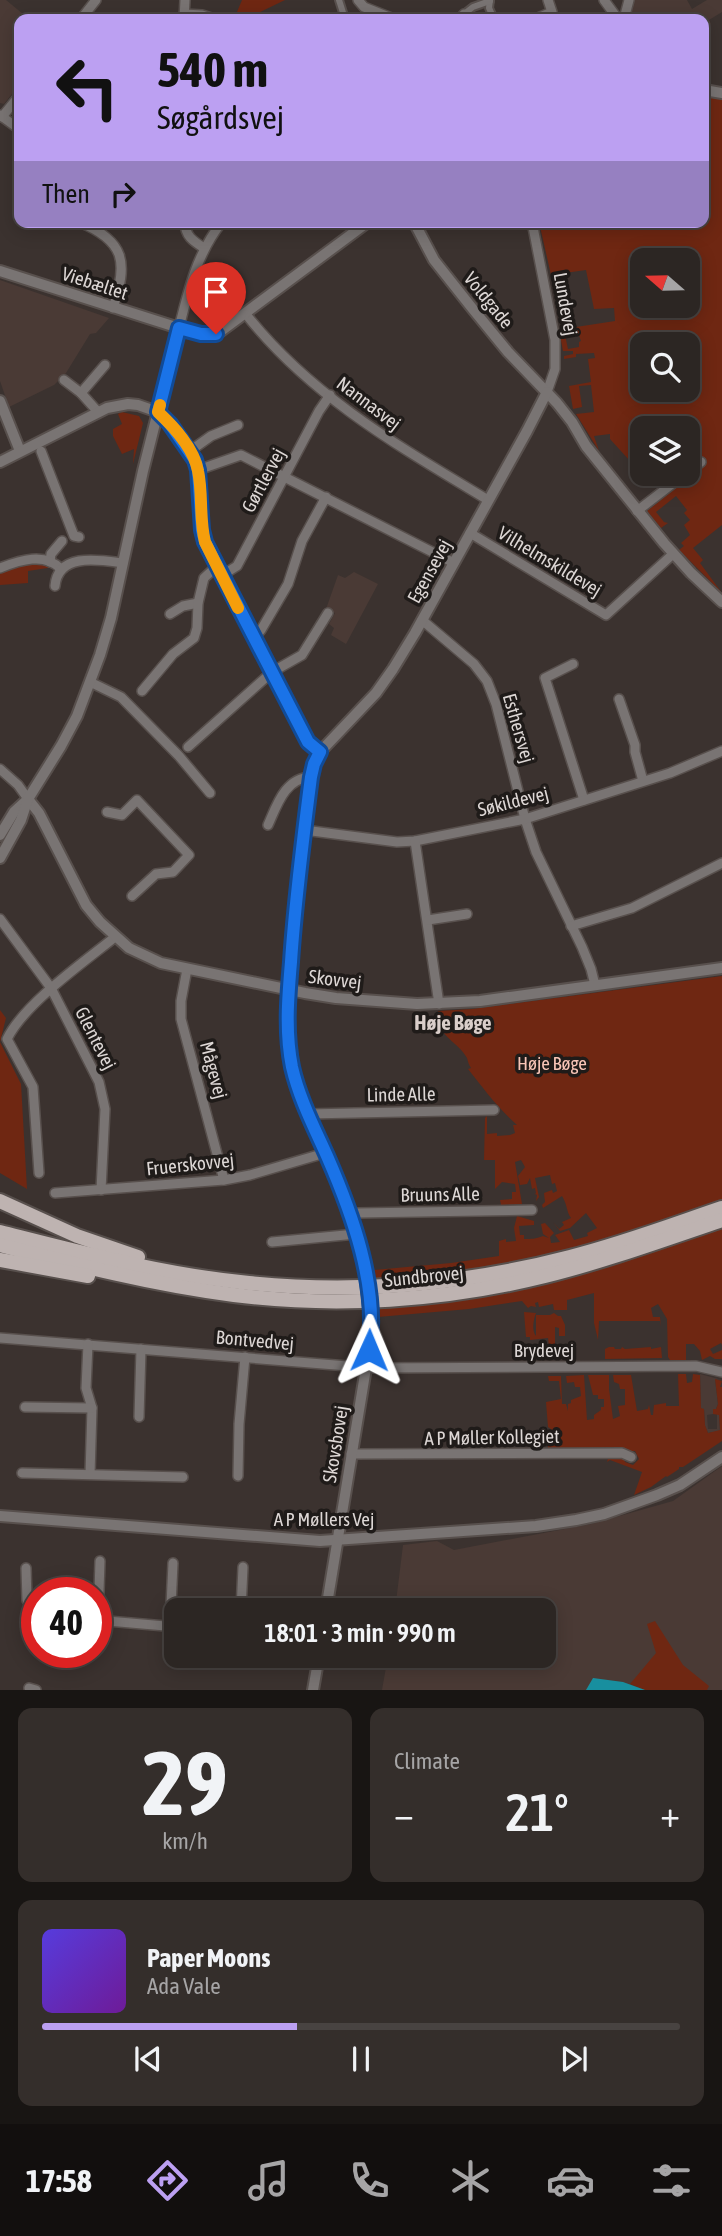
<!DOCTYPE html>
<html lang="en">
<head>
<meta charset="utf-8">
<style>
  body { margin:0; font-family:"Asap Condensed",sans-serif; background:#342e2b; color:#f1f3f6; height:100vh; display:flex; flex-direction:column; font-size:26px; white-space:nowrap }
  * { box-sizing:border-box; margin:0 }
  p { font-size:23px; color:#a6a5a6 }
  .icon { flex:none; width:38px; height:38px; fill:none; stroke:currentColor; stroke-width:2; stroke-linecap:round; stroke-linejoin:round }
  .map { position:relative; height:1690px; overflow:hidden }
  .panel { display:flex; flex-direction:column; gap:18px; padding:18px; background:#181513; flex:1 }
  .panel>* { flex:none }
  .banner { position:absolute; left:14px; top:14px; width:695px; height:214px; border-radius:14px; box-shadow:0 4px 18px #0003,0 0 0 2px #484341; background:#bca0f2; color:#111; overflow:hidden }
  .needle { width:46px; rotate:290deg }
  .tools { position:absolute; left:630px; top:248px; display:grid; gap:14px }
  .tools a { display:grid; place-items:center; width:70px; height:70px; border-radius:14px; background:#2c2623; box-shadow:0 4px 18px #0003,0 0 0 2px #484341; font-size:35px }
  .speed { position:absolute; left:21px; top:1577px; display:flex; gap:14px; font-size:35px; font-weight:700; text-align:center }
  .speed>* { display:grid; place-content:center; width:91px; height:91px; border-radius:50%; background:#2c2623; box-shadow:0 4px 18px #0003,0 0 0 2px #484341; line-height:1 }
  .speed .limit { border:10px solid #d22; background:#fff; color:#111 }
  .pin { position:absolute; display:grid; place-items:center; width:60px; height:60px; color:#fff; margin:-72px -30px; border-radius:50% 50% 50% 0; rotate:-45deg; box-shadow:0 0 7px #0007 }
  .pin .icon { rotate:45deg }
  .me { position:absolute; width:77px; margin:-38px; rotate:1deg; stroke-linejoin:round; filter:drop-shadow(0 0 5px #0008) }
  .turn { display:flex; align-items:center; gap:24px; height:147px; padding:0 28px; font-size:32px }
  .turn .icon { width:91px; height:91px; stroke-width:2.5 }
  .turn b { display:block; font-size:49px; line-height:60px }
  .then { display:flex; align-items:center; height:66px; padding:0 28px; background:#0003; gap:14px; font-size:26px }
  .big { font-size:52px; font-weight:600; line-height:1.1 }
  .panel .tile { flex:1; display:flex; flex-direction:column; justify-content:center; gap:10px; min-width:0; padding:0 24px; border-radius:14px; background:#342e2b }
  .panel .dial { align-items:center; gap:0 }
  .dial b { font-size:91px; line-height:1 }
  .song { display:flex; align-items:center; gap:21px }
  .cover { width:84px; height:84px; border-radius:10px; background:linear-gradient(135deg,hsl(250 70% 55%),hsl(280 70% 35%)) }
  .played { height:7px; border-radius:4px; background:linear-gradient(90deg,#bca0f2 40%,#484341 40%) }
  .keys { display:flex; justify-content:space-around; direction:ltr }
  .heat { display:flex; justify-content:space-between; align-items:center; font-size:38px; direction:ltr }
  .panel .tiles { flex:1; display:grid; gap:18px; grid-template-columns:1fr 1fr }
  .tile:last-child { grid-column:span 2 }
  .trip { position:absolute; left:164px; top:1598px; width:392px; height:70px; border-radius:14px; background:#2c2623; box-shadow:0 4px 18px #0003,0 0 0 2px #484341; font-weight:600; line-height:70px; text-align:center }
  .tabs { display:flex; height:112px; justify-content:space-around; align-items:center; background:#120f0e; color:#a6a5a6 }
  .tabs .icon { width:49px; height:49px }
  .tabs .on { color:#bca0f2 }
  .tabs b { font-size:32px; color:#f1f3f6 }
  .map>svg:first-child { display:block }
  .built { fill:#4a3a35 }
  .green { fill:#6f2712; fill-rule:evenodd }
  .water { fill:#188f9f }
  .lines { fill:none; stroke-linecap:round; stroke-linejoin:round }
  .pedestrian-casing { stroke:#58504d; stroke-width:10 }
  .minor-casing { stroke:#58504d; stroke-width:12 }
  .tertiary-casing { stroke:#58504d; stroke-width:14 }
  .primary-casing { stroke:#58504d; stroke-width:18 }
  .pedestrian { stroke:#797473; stroke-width:6 }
  .minor { stroke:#797473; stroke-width:9 }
  .tertiary { stroke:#797473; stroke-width:10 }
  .primary { stroke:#beb3b1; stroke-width:14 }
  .tertiary-bridge-casing { stroke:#58504d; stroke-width:14; stroke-linecap:butt }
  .tertiary-bridge { stroke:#797473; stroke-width:10 }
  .route-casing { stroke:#114b97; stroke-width:18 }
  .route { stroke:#1a73e8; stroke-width:12 }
  .slow { stroke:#f59e0b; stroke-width:12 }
  .labels { text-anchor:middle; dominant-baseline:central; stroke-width:7; stroke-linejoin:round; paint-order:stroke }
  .street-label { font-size:19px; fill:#ddd7d5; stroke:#1f1b19 }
  .park-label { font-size:19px; fill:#f8c5b7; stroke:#1f1b19 }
  .neighbourhood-label { font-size:21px; font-weight:bold; fill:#daceca; stroke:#1f1b19 }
</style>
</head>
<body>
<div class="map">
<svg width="722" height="1690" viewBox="0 0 722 1690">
  <rect width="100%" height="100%" fill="#3b322f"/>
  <g class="built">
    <path d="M0,0H6L29,19H19V63L17,66L19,70V85L4,104L0,103Z"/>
    <path d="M633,0H687L692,9L707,0H722V12L709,20L711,24L704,28V19H629Z"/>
    <path d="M0,280L109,318L96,333L90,334L66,373L54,385L9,407L0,381Z"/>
    <path d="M354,572L378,584L346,644L331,635L334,628L329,624L335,613L326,609L338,575L345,578Z"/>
    <path d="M700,1374L722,1380L715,1379L718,1404L716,1409H713V1414L707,1415L708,1429H717V1414H719L720,1431L708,1433L705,1426L704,1410L701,1409Z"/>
    <path d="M722,1466V1690H382L388,1656H544V1610H395L403,1545L437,1541L454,1550L591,1524L673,1501Z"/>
  </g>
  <g class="green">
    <path d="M242,0H285L246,19H234Z"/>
    <path d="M704,96L722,99V525L693,548L703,560L700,563L722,593L679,550L684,546L681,543L690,535L684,525L690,520L684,513L687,510L676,496L656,512L664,522L668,523L661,528L647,511L704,466L697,457L688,464V429H642V450L630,461L610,439V434L594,436L599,451L576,414L594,412L591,385L579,386L582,407L573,409L569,386L591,382L588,359L595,358L594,353L576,354V357L564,359V356L573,354V351H563L560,335H565L568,349L579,347V342L581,341L576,327L615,321L614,308L594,309L586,270L551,275L539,222H704ZM642,261H688V306H642ZM642,345H688V390H642Z"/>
    <path d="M122,412L139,416L143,423L133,464L134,449L122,454L113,436V429L122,424L118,414Z"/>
    <path d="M41,562L54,567L28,571V583L0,585V571L16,564Z"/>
    <path d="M722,976V1202C655,1224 589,1247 520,1262C472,1272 424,1276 375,1279L374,1270L451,1263L499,1256V1241L506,1239V1242L516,1241L514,1228L517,1216L534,1221V1225L519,1226L520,1235H524V1239C532,1239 535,1239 543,1236L549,1238L543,1234L541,1224L545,1223L554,1233L550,1237L551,1243L560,1242L555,1235L569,1230L574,1240L588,1236L587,1233L597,1228L586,1213L570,1228L560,1231L553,1222L559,1229L564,1225L562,1222L571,1218C566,1211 568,1206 562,1196L543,1208L542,1205L545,1202L544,1193L552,1190L553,1193L557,1191L555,1183L552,1184L550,1175L535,1178L539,1197L536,1201L537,1195L535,1194L536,1193L535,1188L532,1189L530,1178L527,1184L520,1185L518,1176L525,1167L521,1160L515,1162L522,1204L501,1205L500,1200L512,1199V1192H516L515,1184L502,1182L495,1189V1160H484L485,1118L487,1116V1134L497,1133V1136L510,1135L515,1133L513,1125H517C498,1108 483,1088 468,1069L471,1068C469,1065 468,1062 467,1058C457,1040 437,1038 438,1011L472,1009Z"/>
    <path d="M0,1010L6,1018L0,1042L21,1084L27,1189L0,1173Z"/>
    <path d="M722,1227V1345L721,1343L710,1349L713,1354L722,1350V1359H715L710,1356L702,1360L700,1351L694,1344H686V1360H670L668,1357L667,1319L658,1304L651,1308L653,1317H660L661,1327L660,1321H599L598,1340L594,1323V1293L567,1300V1310H554L553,1304L539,1307L538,1302L535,1303L536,1307L531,1306L528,1308L522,1301L469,1309L378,1317V1307L459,1300L517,1288Z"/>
    <path d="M524,1312L536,1313C534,1318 531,1330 536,1336V1315H550L554,1313L558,1316H561L565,1325V1336H559V1328L555,1327V1346H549L548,1338L530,1340V1337H526Z"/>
    <path d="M609,1347H614L615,1349H621L622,1347L625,1349L651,1347V1349L661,1347L662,1358L605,1359V1349Z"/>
    <path d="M678,1374H686L687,1383L692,1382L693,1374L700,1375L701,1408L704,1409L705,1425L708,1433L720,1430L719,1415L713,1414V1409H716L718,1404L715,1379L722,1381L720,1387H722V1441L683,1467H679V1469L667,1477L666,1476L651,1487L634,1495L642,1472L610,1460L607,1462L609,1455H623L625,1462L633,1465L639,1459L635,1451H548V1432H555L548,1427L546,1402L561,1399L559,1381H549L548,1376H561L562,1404H566L568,1411V1404L571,1403V1400L581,1396L580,1387H575L574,1382L567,1383L566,1376L584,1375L587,1420L594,1419V1415L601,1410V1407H604V1399H598V1395H593L588,1375H609V1389L613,1419L620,1416L618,1406L625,1405V1389H620L619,1384L614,1382L613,1375H631L637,1411L648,1409L649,1405L651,1415H653L654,1405L666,1403V1406H679Z"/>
    <path d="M655,1621L683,1665L709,1686L707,1690H645L630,1684L656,1653L647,1624Z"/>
  </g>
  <path class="water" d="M593,1678L623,1682L645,1690H586Z"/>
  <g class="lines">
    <defs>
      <g id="pedestrian">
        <path d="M339,0L345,19"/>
        <path d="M490,0L489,8L494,19"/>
        <path d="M464,14L473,7L490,1"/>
      </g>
      <g id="minor">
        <path d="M358,0L364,7L394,19"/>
        <path d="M604,0L618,19"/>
        <path d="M184,14L202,15L214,19"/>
        <path d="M540,17L552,12L548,0"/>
        <path d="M81,19L96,0"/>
        <path d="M184,19L185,0"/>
        <path d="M460,19L464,14"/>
        <path d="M624,19L629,0"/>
        <path d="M0,115L19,129"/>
        <path d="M2,117L19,96"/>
        <path d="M79,222C126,241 128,263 113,308"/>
        <path d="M185,222C185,236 193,241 204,248"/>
        <path d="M532,222L555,340V369L547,392"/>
        <path d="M245,313C310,396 400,447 488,500"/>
        <path d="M179,328C188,291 197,253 222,222"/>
        <path d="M64,380L81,393L98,412"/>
        <path d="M81,393L105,365"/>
        <path d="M158,412L170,424L195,459L198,470L202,530L205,542L308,742L320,752"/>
        <path d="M41,451L74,536L79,537"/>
        <path d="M190,451L211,436L238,425"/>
        <path d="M198,470L241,455L454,563"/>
        <path d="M688,472L701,462"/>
        <path d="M637,511L685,474"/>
        <path d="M470,533L606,615L673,554"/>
        <path d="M50,562L51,554L62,541"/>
        <path d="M0,568C20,560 45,552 61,569"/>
        <path d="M221,576L237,566L319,411L330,395"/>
        <path d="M55,586C58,552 100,560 123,563"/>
        <path d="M170,614L183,606L198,603"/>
        <path d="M422,620L474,664L487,681L496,704L525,819L536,852L582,947L591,969L595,985"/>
        <path d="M253,639L261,630L288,584L302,541L326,497"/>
        <path d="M573,664L545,678L584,800"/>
        <path d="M90,682L121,697L179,756L210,793"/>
        <path d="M142,691L173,654L194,638L197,628L198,603L204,578L216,567"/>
        <path d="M619,699L635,745V752L643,781"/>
        <path d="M188,747L272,672L302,655L328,613"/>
        <path d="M0,769L18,785L28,799"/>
        <path d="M107,812L122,815L137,800L189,855L173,872L156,874L132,896"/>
        <path d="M268,825C277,805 285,778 311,777"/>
        <path d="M304,830L397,842L415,841L525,819L670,773L722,751"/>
        <path d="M415,841L439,1004"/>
        <path d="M0,919L51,988L99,1082L105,1109L101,1190"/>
        <path d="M428,920L467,914"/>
        <path d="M571,926L632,908L722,863"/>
        <path d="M187,969L181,1001V1019L224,1180"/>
        <path d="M308,1114L494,1110"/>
        <path d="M39,1173L33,1087L7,1039C24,1004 84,962 115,937"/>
        <path d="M55,1193L224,1180L250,1175L325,1153"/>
        <path d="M350,1215L358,1213L532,1210"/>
        <path d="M272,1242L356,1234"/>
        <path d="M0,1338L373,1368L696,1366L722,1372"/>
        <path d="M88,1344L86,1388L92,1408L90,1474"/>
        <path d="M25,1407L92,1408"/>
        <path d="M139,1417L141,1349"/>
        <path d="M351,1454L622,1453L631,1457"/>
        <path d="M22,1473L183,1477"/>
        <path d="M238,1476L239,1424L245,1357"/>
        <path d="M26,1568L27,1600L37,1604"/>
        <path d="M241,1610L243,1567"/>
        <path d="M96,1620L177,1627"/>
        <path d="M98,1621L100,1561"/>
        <path d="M170,1627L173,1563"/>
        <path d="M29,1688L36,1690"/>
      </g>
      <g id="tertiary">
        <path d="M704,90L722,93"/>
        <path d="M414,222L434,260L472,308L508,352L557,403L572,422L586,446L664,543L691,573L722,602"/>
        <path d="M0,271L179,328L201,335L217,334L368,222"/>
        <path d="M0,401L20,451"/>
        <path d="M0,462L107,408L128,404L138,405L158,412"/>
        <path d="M28,799L39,813L86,905L100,922L129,948L161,963L305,993L336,998L417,1004L480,1001L722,968"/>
        <path d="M0,835L14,812L26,801"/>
        <path d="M0,858L21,820L28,799L61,746L77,716L100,655L111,618L143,471L179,328"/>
        <path d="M365,1271L359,1244L344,1197L297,1087L288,1036V990L294,915L311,777L314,764L320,752L376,693L393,669L415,633L527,431L547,392"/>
        <path d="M0,1516L320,1541L536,1526L576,1520L604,1514L657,1495L680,1485L722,1457"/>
        <path d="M326,1610L369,1350L370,1317"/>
        <path d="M313,1690L319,1656"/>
      </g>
      <g id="primary">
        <path d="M0,1201L77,1236L138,1257"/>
        <path d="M0,1232C83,1253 165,1275 249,1283C357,1294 466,1284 570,1257C622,1244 672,1225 722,1208"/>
        <path d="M0,1245C77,1265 154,1285 234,1295C336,1308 444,1301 545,1276C605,1261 663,1240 722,1220"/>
        <path d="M0,1260L88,1276"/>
      </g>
    </defs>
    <use href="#pedestrian" class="pedestrian-casing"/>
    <use href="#minor" class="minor-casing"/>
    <use href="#tertiary" class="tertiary-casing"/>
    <use href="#primary" class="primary-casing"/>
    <use href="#pedestrian" class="pedestrian"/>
    <use href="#minor" class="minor"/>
    <use href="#tertiary" class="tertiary"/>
    <use href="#primary" class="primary"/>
    <defs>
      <path id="tertiary-bridge" d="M365,1271L370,1317"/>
    </defs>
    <use href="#tertiary-bridge" class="tertiary-bridge-casing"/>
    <use href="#tertiary-bridge" class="tertiary-bridge"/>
  </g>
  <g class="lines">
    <defs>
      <path id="route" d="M216,334H201L179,328L158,412L170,424L195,460L198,470L202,530L205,542L308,742L320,752L314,764L311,777C303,839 295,900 291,962C288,997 285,1032 292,1067C299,1098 314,1127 327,1156C352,1213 379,1287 369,1350"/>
    </defs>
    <use href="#route" class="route-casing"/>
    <use href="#route" class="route"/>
    <path class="slow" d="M160,405L158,412C174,427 194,448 198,471C203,494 199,519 205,542L238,608"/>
  </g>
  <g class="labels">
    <g class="street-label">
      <text transform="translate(95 283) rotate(18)">Viebæltet</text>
      <text transform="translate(489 300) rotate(51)">Voldgade</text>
      <text transform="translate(566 304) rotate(80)">Lundevej</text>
      <text transform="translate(369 403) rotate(37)">Nannasvej</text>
      <text transform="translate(263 480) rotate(-62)">Gørtlervej</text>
      <text transform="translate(550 561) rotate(31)">Vilhelmskildevej</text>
      <text transform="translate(429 571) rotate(-61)">Egensevej</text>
      <text transform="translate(519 728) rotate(74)">Esthersvej</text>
      <text transform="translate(513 801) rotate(-14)">Søkildevej</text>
      <text transform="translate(335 979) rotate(7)">Skovvej</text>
      <text transform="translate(96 1038) rotate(63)">Glentevej</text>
      <text transform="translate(214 1070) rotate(75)">Mågevej</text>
      <text transform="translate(401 1094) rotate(-1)">Linde Alle</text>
      <text transform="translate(190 1164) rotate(-6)">Fruerskovvej</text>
      <text transform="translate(440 1194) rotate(-1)">Bruuns Alle</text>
      <text transform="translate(424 1276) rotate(-6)">Sundbrovej</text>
      <text transform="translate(255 1340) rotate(5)">Bontvedvej</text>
      <text x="544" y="1350">Brydevej</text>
      <text transform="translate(492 1437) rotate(-1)">A P Møller Kollegiet</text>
      <text transform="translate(335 1444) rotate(-81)">Skovsbovej</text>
      <text x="324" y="1519">A P Møllers Vej</text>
    </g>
    <g class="park-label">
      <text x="552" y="1063">Høje Bøge</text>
    </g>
    <g class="neighbourhood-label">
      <text x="453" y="1022">Høje Bøge</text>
    </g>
  </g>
</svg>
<div class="tools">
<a><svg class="needle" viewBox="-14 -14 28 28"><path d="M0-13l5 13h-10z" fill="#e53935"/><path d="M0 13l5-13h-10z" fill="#a6a5a6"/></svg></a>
<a><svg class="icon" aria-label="search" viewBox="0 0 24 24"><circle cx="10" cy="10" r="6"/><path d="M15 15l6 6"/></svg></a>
<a><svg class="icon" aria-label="layers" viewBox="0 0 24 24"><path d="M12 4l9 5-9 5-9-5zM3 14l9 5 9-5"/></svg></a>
</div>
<div class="speed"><div class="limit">40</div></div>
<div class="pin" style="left:216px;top:334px;background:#d93025"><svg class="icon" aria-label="arrive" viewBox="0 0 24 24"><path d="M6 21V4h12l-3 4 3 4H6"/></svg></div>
<svg class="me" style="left:369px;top:1350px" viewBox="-20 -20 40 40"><path d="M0-17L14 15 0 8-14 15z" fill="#1a73e8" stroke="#fff" stroke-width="4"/></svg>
<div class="trip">18:01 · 3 min · 990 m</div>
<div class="banner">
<div class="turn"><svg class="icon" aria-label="left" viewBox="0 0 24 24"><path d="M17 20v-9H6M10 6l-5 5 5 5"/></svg><div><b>540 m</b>Søgårdsvej</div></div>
<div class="then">Then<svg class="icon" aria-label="right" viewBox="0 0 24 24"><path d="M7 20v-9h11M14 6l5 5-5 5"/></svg></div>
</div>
</div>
<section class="panel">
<div class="tiles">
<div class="tile dial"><b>29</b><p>km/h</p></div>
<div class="tile"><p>Climate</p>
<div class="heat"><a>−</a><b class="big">21°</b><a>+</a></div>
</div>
<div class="tile">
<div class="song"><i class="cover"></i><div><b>Paper Moons</b><p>Ada Vale</p></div></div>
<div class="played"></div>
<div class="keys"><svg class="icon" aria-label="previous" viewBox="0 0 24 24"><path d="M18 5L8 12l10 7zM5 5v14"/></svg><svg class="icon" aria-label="pause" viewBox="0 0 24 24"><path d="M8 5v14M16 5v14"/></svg><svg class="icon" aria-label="next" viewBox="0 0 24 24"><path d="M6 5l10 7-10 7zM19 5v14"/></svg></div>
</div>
</div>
</section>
<nav class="tabs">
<b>17:58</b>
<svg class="icon on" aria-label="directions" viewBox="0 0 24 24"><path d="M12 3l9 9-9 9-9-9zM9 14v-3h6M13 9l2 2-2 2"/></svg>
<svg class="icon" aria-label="music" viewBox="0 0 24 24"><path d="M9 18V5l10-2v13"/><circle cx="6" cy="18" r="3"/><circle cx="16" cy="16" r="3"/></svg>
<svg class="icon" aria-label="phone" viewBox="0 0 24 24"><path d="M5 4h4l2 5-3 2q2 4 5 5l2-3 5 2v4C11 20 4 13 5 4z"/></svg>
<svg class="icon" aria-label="climate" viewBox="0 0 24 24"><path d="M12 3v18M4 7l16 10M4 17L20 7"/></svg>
<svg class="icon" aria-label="car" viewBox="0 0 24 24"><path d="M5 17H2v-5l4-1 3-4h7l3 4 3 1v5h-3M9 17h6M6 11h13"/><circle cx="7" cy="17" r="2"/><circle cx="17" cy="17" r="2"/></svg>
<svg class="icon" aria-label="filters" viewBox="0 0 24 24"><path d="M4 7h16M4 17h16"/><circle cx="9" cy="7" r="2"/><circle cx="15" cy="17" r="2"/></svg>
</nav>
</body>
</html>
